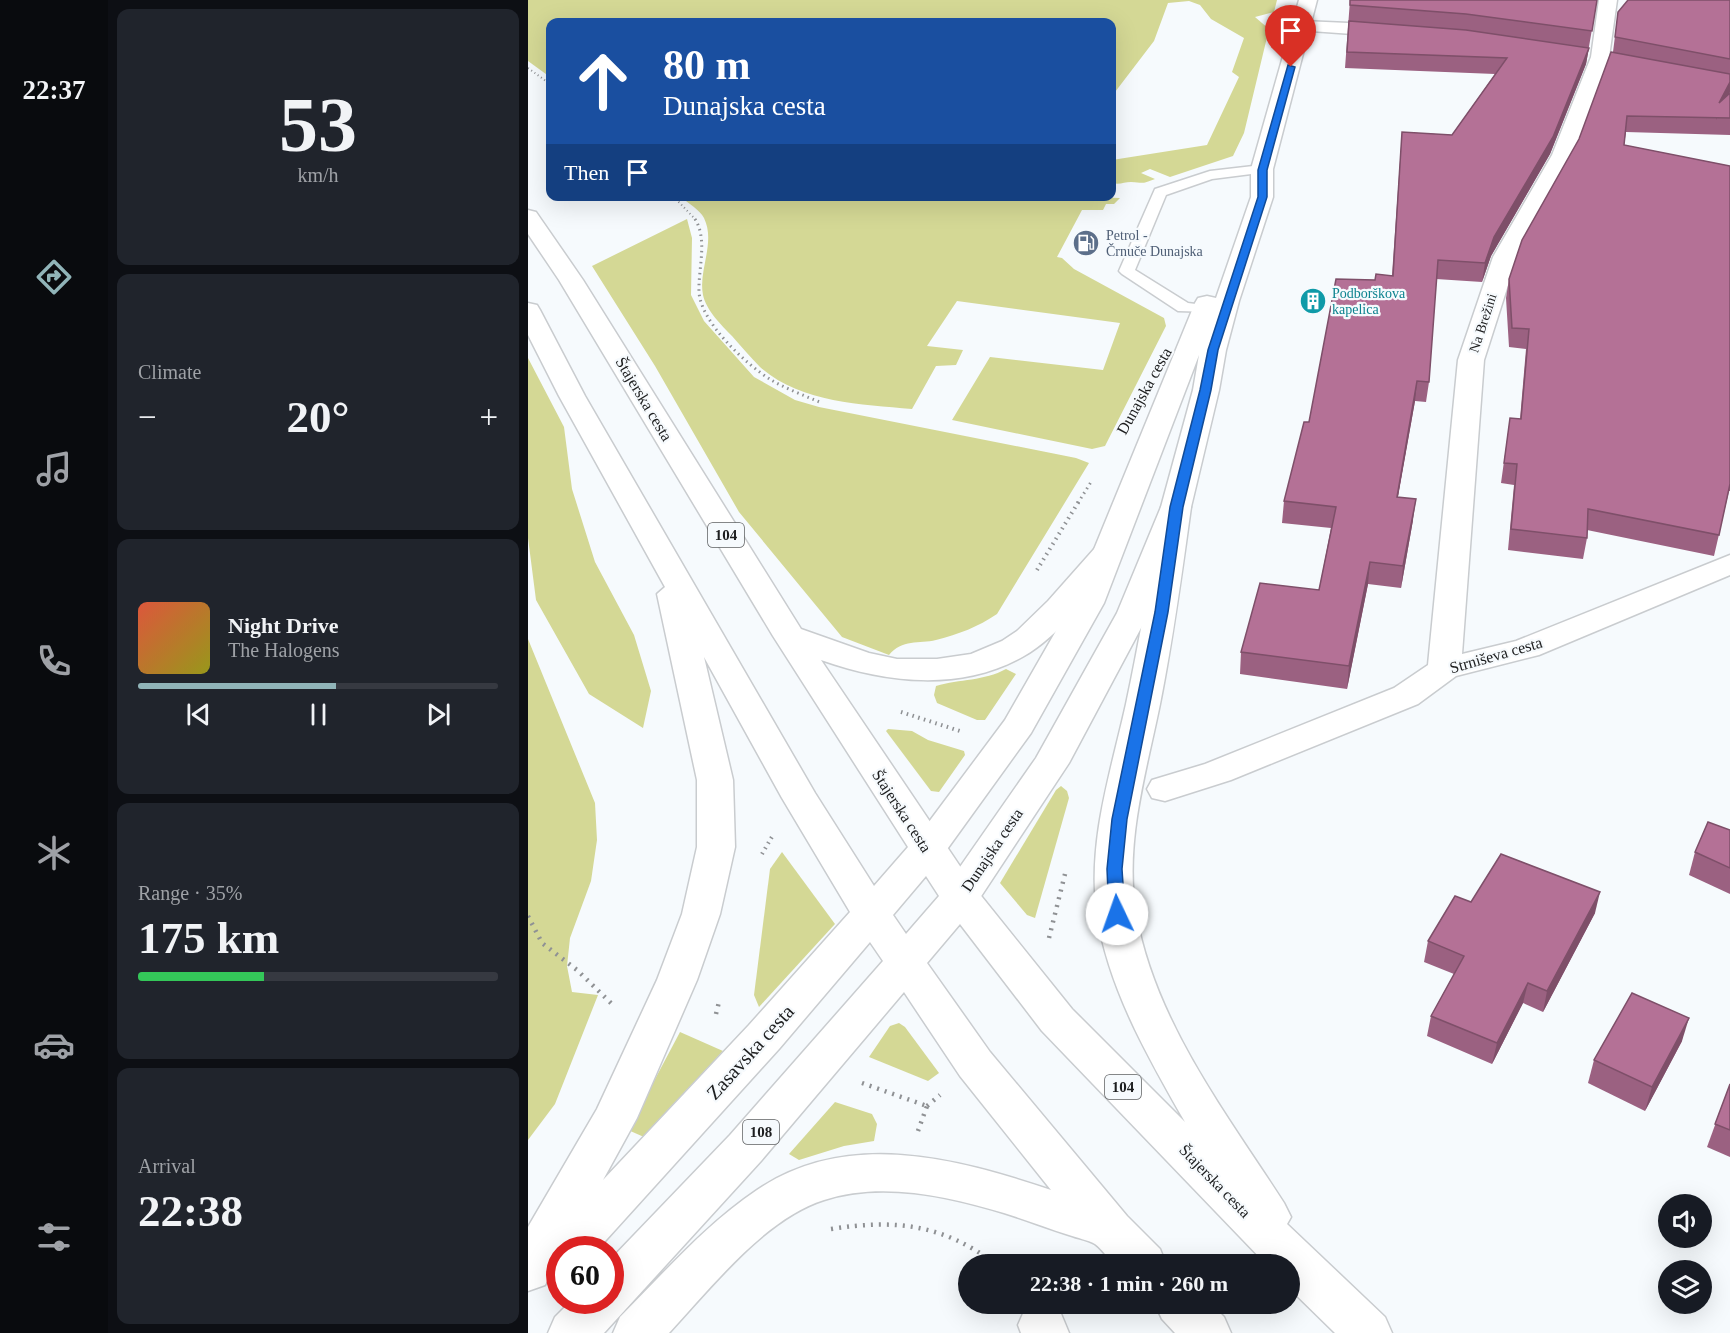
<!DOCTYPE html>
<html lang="en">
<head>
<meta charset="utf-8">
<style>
  body { margin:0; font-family:Georgia,serif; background:#20242c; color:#f1f3f6; height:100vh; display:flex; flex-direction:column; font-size:22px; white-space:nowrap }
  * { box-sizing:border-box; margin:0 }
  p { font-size:20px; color:#9ea1a6 }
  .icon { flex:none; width:33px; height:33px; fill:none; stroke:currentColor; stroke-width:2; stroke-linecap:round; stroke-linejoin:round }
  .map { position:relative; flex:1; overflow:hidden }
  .drawer { display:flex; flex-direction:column; gap:9px; padding:9px; background:#0d0f14; width:420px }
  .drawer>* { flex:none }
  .hud { position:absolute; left:18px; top:18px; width:570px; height:183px; border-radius:12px; box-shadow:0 6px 24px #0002; background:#1a4fa0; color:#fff; overflow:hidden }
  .controls { position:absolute; left:1130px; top:1194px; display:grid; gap:12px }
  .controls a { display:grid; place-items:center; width:54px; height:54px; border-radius:50%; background:#171b24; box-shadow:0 6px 24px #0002; font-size:30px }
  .speed { position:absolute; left:18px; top:1236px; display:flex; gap:12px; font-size:30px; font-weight:700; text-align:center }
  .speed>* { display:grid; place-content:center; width:78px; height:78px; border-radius:50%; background:#171b24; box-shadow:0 6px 24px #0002; line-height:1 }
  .speed .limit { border:9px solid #d22; background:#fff; color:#111 }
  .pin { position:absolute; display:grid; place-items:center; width:51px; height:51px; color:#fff; margin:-62px -26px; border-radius:50% 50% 50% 0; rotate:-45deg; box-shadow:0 0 6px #0007 }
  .pin .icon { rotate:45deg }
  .me { position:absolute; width:66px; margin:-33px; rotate:357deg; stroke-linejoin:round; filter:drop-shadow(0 0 4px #0008) }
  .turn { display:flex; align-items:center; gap:21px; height:126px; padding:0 18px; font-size:27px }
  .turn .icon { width:78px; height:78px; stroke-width:2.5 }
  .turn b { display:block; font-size:42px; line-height:51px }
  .then { display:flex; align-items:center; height:57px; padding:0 18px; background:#0003; gap:12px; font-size:22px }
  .big { font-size:45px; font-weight:700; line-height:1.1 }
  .drawer .tile { flex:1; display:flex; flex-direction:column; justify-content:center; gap:9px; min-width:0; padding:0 21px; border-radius:12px; background:#20242c }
  .drawer .dial { align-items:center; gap:0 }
  .dial b { font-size:78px; line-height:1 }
  .song { display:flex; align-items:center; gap:18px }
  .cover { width:72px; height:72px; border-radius:9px; background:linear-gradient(135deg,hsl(10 70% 55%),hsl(60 70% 35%)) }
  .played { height:6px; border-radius:3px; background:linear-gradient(90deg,#90b4b8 55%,#363941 55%) }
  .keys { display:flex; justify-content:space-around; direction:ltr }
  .heat { display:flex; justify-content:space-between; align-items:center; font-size:33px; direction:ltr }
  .charge { height:9px; border-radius:4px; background:linear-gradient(90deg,#34c759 35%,#363941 0) }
  .trip { position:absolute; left:430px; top:1254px; width:342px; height:60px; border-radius:30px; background:#171b24; box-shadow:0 6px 24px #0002; font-weight:700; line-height:60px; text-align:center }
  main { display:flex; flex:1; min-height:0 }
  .tab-bar { display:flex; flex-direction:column; width:108px; justify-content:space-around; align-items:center; background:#090b0e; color:#9ea1a6 }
  .tab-bar .icon { width:42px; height:42px }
  .tab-bar .current { color:#90b4b8 }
  .tab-bar b { font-size:27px; color:#f1f3f6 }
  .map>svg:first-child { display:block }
  .green { fill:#d4d895 }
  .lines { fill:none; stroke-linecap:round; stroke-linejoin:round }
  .lane-casing { stroke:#c9cccf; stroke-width:3 }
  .street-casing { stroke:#c9cccf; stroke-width:3 }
  .secondary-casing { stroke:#c9cccf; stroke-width:3 }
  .primary-casing { stroke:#c9cccf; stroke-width:3 }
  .path-far3 { stroke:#8f9194; stroke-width:2; stroke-dasharray:1 3; stroke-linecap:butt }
  .path-far2 { stroke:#8f9194; stroke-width:3; stroke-dasharray:1.5 4; stroke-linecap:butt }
  .path-far1 { stroke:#8f9194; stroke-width:4; stroke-dasharray:1.5 4.5; stroke-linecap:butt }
  .path { stroke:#8f9194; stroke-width:4.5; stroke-dasharray:2 6; stroke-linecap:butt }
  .lane { fill:#fff; fill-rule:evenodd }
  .street { fill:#fff; fill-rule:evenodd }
  .secondary { fill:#fff; fill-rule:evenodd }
  .primary { fill:#fff; fill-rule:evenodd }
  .wall { fill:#9b6181 }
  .shaded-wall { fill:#7e4f69 }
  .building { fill:#b47196; stroke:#7e4f69; stroke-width:1.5 }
  .route { fill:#1a73e8; stroke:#114b97; stroke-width:1.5 }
  .labels { text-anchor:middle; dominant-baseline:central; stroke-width:4.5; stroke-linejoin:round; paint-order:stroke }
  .far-service-label { font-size:14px; fill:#4e5e75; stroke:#f6fafd; text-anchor:start }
  .far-culture-label { font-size:14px; fill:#0d838f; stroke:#f6fafd; text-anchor:start }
  .far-street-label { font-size:14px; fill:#1d1e1f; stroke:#f6fafd }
  .shield { fill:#f6fafd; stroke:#5e6062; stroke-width:1.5 }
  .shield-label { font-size:15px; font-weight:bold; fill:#1d1e1f }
  .street-label { font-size:16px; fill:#1d1e1f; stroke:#f6fafd }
  .near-street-label { font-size:20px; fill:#1d1e1f; stroke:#f6fafd }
</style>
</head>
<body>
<main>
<nav class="tab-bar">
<b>22:37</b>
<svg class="icon current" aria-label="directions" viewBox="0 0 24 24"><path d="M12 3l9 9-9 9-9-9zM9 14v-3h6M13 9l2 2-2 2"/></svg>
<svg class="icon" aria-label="music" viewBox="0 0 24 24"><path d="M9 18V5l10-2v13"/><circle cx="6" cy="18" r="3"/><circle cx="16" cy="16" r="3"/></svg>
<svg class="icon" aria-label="phone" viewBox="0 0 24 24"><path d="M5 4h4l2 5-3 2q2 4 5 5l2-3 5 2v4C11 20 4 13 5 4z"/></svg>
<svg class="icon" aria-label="climate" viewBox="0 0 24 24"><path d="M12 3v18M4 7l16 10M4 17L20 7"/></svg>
<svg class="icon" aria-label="car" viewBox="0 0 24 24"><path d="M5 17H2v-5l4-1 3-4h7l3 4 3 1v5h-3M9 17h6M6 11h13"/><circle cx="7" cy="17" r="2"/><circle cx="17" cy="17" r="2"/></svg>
<svg class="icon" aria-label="filters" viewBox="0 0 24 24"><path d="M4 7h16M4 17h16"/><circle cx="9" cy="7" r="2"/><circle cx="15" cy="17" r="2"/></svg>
</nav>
<section class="drawer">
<div class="tile dial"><b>53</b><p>km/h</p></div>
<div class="tile"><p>Climate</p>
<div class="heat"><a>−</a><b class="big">20°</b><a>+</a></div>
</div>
<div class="tile">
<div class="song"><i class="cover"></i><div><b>Night Drive</b><p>The Halogens</p></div></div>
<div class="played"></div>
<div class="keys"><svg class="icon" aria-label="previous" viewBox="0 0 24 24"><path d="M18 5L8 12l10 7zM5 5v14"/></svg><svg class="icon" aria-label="pause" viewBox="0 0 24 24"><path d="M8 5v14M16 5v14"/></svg><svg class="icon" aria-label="next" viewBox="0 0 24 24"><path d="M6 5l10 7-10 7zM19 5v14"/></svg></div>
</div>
<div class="tile"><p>Range · 35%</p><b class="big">175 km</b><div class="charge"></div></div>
<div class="tile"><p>Arrival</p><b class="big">22:38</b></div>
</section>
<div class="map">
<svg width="1202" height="1333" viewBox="0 0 1202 1333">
  <rect width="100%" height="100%" fill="#f6fafd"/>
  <g class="green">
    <path d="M0,0H749L746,12L727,17L741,29L716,133L705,156L642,177L622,169L613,173L627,179C614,184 616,183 603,182C596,182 592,185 584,183V160L679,145L711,77L704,72L716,38L683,19L672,5L661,1L640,3L626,41L584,96V22H22V77L0,61Z"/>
    <path d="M564,197L592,198L586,204H578L575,210H554L529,257L534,258L546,269L636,318L638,326L577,446L564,449L424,420L462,357L575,370L592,323L429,301L399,346L435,350L428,365L408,366L384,409C332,404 273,403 232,367C222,357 213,346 204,336C194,326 178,310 175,295C170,270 188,243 176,218C172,210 160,203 153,197Z"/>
    <path d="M159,219L164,238L163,295L176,321L226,377L267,400L291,407L548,458L561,463L469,614C450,627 431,634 408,640C391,644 374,639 361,655L314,637L211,512L127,366L64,266Z"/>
    <path d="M0,358L36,427L44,489L67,562L106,635L123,691L115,728L61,694L8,600L0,538Z"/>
    <path d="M0,639L67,803L69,840L63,881L42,938L39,966L44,992L70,995L27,1104L0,1140Z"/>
    <path d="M478,669L488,674L457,720H449L409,703L406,695L408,686C432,679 456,681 478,669Z"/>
    <path d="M360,729L384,731L400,740L436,751L437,755L411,792L403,791L358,731Z"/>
    <path d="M533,786L539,791L541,798L507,918L499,915L472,883L528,790Z"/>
    <path d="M254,852L307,924L231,1007L226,995L242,869Z"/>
    <path d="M371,1023L377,1027L411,1073L400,1081L341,1057L362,1026Z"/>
    <path d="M152,1032L195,1051L116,1137L100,1130Z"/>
    <path d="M307,1102L344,1114L349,1124L346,1141L316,1146L271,1160L261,1154Z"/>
  </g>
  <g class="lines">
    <defs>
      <path id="lane" d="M734,165L739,166L741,169L739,172L684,179L638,195L607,270L660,303L683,306L685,309L683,312L650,311L594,274L591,271L627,189L682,171Z"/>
      <g id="street">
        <path d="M1071,0H1089L1081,57L1046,155L989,257L956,360L934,654L988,641L1202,555V575L1011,655L928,676L890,704L703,780L637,801L624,798L619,789L624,780L677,764L866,688L900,665L930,360L965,257L1024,155L1063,57Z"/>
        <path d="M775,21L866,25L872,27L875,31L872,35L866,37L769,30L766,26L769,22Z"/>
        <path d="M512,1304L531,1309L541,1333H493L490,1325L497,1309Z"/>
      </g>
      <path id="secondary" d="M771,0H789L745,169V197L711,301L698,350L691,390L663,507L643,560L621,613L541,763L446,907L432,911L418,907L413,897L418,887L508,758L589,613L633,507L665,390L671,355L576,603L503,733L412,859L399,863L386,859L380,850L477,720L544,603L667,303L670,298L679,296L688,298L723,197V169Z"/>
      <g id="primary">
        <path d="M0,210L8,212L55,280L273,629L341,653L369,659H409L443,654L474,641L489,631L520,601L567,548L578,545L589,548L593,554C570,587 531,636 496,656C433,692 358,683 293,660L446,887L544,1009L657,1122C620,1057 580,988 569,914C559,842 583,772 598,704C612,639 623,573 633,507L638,501L648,498L658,501L663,507C654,573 645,639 632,704C618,773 596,844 608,914C627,1022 698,1113 756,1203L763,1217L759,1224L857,1317L864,1333H807L762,1289V1264H738L514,1031L432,924L399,963L462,1052L599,1216L632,1249L638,1264H585C580,1258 574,1249 567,1244C560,1240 549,1238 541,1235C519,1228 498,1220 476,1213C420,1196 353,1181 296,1200C236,1219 183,1288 141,1333H85L92,1317C136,1273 177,1225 229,1190C319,1129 428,1158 523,1190L432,1076L376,992L233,1161L76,1333H20L27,1317L44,1300H82V1260L202,1135L355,961L342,942L251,1049L69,1250H32V1268L27,1266L17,1285L0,1291V1227L69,1109L129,980L154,914L169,847V780L129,594L137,587L31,396L0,335V303L9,305L12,310L57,396L287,793L346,886L380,847L245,636L31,280L0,234ZM176,657L254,798L322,912L221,1025L75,1180L109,1118L169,980L192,914L207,847L205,780ZM398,876L411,896L378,934L365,915Z"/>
        <path d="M627,1304H683L696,1317L703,1333H647L634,1319Z"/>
      </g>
    </defs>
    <use href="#lane" class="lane-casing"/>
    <use href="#street" class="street-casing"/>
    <use href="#secondary" class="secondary-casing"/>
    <use href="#primary" class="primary-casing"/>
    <g class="path-far3">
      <path d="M0,68L22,84"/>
      <path d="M145,196L168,220"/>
    </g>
    <g class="path-far2">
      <path d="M167,219C180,240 170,269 171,292C173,323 218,364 243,380C259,389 277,396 294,403"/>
      <path d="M550,503L563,482"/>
    </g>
    <g class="path-far1">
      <path d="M509,570L551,501"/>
      <path d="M373,712L435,732"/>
      <path d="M234,854L245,835"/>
    </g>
    <g class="path">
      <path d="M0,916L14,943L49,970L86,1006"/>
      <path d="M521,938L538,870"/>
      <path d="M188,1014L191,1002"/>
      <path d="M334,1083L399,1106"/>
      <path d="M399,1106L412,1095"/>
      <path d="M390,1131L399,1106"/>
      <path d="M303,1229C368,1219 414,1224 468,1264"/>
    </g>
    <use href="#lane" class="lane"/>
    <use href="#street" class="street"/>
    <use href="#secondary" class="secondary"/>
    <use href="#primary" class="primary"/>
  </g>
  <g class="wall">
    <path d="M822,0H1069L1058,64L1022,154L963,256L954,282L908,279L901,382L898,402L887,401L870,497L885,520L873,588L840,584L819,689L712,674L713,652L791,590L803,528L754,523L756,501L781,422L847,280L864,275L874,132L924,135L967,74L817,68Z"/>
    <path d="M1202,0V92L1201,94L1202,93V135L1098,132L1096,145L1202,166V491H1201L1186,556L1059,530V538L1055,559L980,550L986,485L973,483L982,418L992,419L998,349L981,347L978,298L981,279L1051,139L1085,52L1090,12Z"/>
    <path d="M1202,830V894L1161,875L1167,852Z"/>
    <path d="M943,902L1067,913L1015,1012L995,1003L964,1064L899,1036L903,1016L926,974L896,962L900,941Z"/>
    <path d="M1154,1041L1117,1111L1060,1083L1066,1060Z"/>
    <path d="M1202,1084V1157L1179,1147Z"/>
  </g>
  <g class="shaded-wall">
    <path d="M1061,48L1058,64L1022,154L963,256L954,282L957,263L966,237Z"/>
    <path d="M1202,82V92L1188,120L1191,103Z"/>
    <path d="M889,381L887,401L866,518L869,497Z"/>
    <path d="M888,499L885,520L873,588L875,566Z"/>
    <path d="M842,562L840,584L819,689L821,666Z"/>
    <path d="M1072,892L1067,913L1015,1012L1019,991Z"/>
    <path d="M1000,983L995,1003L964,1064L969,1043Z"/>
    <path d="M1161,1018L1154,1041L1117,1111L1124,1087Z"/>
  </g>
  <g class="building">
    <path d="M822,0H1069L1064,31L938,14L822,5Z"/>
    <path d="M1100,0H1202V59L1087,37L1090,12Z"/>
    <path d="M821,21L938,30L1061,48L1025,137L966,237L957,263L910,260L901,382L889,381L869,497L888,499L875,566L842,562L821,666L713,652L732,583L791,590L808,507L756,501L776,422H781L808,279L847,280L848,274L865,276L874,132L924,135L979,58L819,52Z"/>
    <path d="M1083,52L1202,74V82L1191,103L1202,93V118L1099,116L1096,145L1202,166V484L1191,535L1060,509L1059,538L983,529L989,464L976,463L982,418L993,419L1001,329L984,328L981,279L994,240L1051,139Z"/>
    <path d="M1180,822L1202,830V868L1167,852Z"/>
    <path d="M973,854L1072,892L1019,991L1000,983L969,1043L903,1016L936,956L900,941L927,896L943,902Z"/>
    <path d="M1104,993L1161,1018L1124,1087L1066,1060Z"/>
    <path d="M1202,1084V1130L1187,1124Z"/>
  </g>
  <path class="route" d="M760,65L767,67L739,170V197L690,350L683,390L655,507L640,612L599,819L594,869L597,914L594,918H583L581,914L579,869L584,819L627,612L642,507L672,390L680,350L730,197V170Z"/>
  <defs>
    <symbol id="fuel-disc" viewBox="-11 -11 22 22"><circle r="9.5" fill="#5c6f8a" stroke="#f6fafd"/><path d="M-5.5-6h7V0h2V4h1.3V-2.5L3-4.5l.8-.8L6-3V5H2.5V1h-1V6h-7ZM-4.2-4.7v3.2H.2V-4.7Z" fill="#fff"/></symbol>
    <symbol id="building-disc" viewBox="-11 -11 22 22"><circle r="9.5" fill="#0f9aa8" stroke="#f6fafd"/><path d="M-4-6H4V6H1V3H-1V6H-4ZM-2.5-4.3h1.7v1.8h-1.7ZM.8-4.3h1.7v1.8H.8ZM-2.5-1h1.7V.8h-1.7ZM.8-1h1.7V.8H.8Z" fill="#fff"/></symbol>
  </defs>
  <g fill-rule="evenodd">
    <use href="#fuel-disc" x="543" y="228" width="30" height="30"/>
    <use href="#building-disc" x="770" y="286" width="30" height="30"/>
  </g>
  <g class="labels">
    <g class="far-service-label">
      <text x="578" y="235">Petrol -<tspan x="578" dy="16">Črnuče Dunajska</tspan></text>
    </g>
    <g class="far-culture-label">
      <text x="804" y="293">Podborškova<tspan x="804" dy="16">kapelica</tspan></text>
    </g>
    <g class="far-street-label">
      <text transform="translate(955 323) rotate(-72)">Na Brežini</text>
    </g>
    <g class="shield">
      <rect x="180" y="523" width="36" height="24" rx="4.5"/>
      <rect x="577" y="1075" width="36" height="24" rx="4.5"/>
      <rect x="215" y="1120" width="36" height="24" rx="4.5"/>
    </g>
    <g class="shield-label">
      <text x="198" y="535">104</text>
      <text x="595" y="1087">104</text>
      <text x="233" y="1132">108</text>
    </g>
    <g class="street-label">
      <text transform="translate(616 391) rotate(-61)">Dunajska cesta</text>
      <text transform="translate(116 399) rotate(59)">Štajerska cesta</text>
      <text transform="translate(968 655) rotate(-16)">Strniševa cesta</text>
      <text transform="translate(374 811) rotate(57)">Štajerska cesta</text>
      <text transform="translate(464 850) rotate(-56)">Dunajska cesta</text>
      <text transform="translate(687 1181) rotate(46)">Štajerska cesta</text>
    </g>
    <g class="near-street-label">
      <text transform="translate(222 1052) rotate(-48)">Zasavska cesta</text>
    </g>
  </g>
</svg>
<div class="controls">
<a><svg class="icon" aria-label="sound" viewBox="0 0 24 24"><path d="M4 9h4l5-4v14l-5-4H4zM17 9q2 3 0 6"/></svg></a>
<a><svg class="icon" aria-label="layers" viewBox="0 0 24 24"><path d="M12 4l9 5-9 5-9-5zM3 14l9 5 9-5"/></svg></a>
</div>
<div class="speed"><div class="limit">60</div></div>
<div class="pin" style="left:763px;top:67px;background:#d93025"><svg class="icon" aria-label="arrive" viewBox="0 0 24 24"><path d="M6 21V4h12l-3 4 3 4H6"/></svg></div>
<svg class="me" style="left:589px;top:914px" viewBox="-20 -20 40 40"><circle r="19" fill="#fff"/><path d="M0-13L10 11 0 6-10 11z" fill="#1a73e8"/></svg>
<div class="trip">22:38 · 1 min · 260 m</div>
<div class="hud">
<div class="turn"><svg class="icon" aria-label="ahead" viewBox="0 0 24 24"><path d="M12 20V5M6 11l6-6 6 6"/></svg><div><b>80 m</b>Dunajska cesta</div></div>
<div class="then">Then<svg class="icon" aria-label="arrive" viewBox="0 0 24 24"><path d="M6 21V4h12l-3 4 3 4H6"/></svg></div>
</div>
</div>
</main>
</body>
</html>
